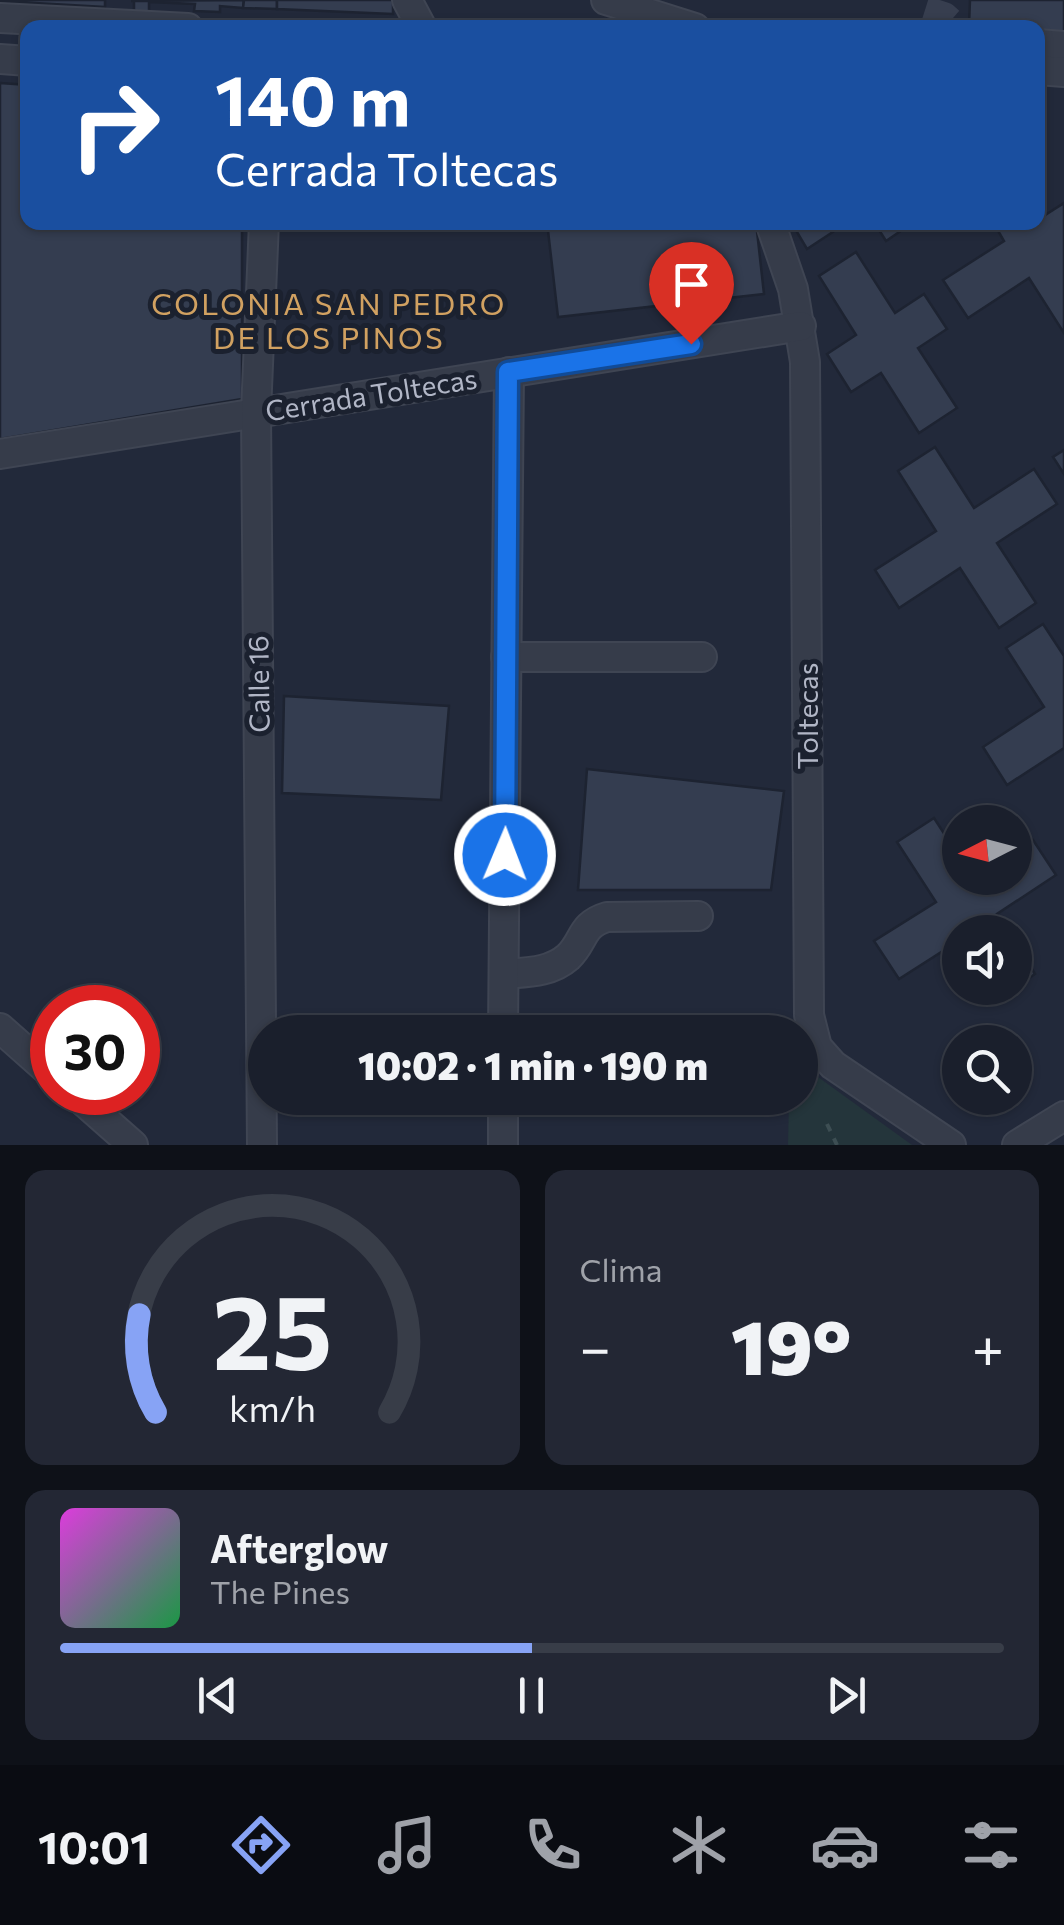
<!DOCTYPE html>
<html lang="es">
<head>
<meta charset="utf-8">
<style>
  body { margin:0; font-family:Commissioner,sans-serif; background:#232734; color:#f1f3f6; height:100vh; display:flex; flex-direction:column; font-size:38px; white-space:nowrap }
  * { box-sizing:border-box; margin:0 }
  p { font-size:32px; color:#9fa2a9 }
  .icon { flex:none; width:55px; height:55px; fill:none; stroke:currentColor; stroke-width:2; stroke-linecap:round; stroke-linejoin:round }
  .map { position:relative; height:1145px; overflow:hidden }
  .panel { display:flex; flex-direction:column; gap:25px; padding:25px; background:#0e1118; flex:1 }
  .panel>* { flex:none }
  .banner { position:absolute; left:20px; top:20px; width:1025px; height:210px; border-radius:20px; box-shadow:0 2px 8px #0004,0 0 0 2px #383d48; background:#1a4fa0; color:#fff; overflow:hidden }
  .needle { width:65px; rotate:264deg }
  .fabs { position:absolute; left:942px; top:805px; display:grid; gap:20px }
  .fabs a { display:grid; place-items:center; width:90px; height:90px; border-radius:50%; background:#1a1f2c; box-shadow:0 2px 8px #0004,0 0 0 2px #383d48; font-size:50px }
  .speed { position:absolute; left:30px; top:985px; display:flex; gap:20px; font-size:50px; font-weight:700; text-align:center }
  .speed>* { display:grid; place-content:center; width:130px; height:130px; border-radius:50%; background:#1a1f2c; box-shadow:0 2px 8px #0004,0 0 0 2px #383d48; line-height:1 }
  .speed .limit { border:15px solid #d22; background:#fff; color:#111 }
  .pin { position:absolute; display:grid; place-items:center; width:85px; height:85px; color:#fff; margin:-102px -42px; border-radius:50% 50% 50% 0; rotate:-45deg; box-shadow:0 0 10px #0007 }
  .pin .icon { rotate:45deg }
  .me { position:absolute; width:110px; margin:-55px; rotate:1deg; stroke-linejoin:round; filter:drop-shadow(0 0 8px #0008) }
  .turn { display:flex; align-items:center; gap:35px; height:210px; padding:0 30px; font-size:45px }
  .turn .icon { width:130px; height:130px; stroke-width:2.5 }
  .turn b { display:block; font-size:70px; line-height:85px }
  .big { font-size:75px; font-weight:800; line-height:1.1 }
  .panel .card { flex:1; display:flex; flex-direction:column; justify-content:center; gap:15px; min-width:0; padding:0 35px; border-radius:20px; background:#232734 }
  .panel .dial { align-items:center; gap:0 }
  .dial svg { height:260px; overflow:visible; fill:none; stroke:#383d48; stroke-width:7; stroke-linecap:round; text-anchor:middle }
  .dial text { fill:#f1f3f6; stroke:none }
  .song { display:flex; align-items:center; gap:30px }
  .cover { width:120px; height:120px; border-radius:15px; background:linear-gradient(135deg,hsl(300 70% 55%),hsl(140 70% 35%)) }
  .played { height:10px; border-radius:5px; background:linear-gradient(90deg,#87a3f5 50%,#383d48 50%) }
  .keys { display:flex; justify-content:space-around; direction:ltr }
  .heat { display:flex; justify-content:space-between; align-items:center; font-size:55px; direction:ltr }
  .panel .tiles { flex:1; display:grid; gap:25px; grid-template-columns:1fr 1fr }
  .card:last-child { grid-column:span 2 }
  .trip { position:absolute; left:248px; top:1015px; width:570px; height:100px; border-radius:50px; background:#1a1f2c; box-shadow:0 2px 8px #0004,0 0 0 2px #383d48; font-weight:800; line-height:100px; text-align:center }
  .tab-bar { display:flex; height:160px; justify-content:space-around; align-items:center; background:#0a0c12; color:#9fa2a9 }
  .tab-bar .icon { width:70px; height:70px }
  .tab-bar .current { color:#87a3f5 }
  .tab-bar b { font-size:45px; color:#f1f3f6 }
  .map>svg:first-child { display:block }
  .green { fill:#24353b }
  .building { fill:#343d50; stroke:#1d2331; stroke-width:2.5 }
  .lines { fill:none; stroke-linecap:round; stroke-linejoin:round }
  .minor-tunnel { stroke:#373e4f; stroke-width:28; stroke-dasharray:28 14; stroke-linecap:butt }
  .minor-casing { stroke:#3f4553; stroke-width:32 }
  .path { stroke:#3d4e53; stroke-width:4; stroke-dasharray:8 8; stroke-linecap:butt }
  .minor { stroke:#363c4a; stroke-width:28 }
  .route-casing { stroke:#114b97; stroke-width:25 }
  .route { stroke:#1a73e8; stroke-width:18 }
  .labels { text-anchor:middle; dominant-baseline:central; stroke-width:10; stroke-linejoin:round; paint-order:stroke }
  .street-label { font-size:28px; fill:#b1b6c6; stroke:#1b212f }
  .neighbourhood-label { font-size:30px; letter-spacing:2.5px; fill:#d1a161; stroke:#1b212f }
</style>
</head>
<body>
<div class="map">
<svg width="1064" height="1145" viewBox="0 0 1064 1145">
  <rect width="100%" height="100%" fill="#22293a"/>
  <path class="green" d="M800,1064L912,1145H788L789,1098H800Z"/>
  <g class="building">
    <path d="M0,0H105V7L0,1Z"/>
    <path d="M244,0L243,8L220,6V12L194,11L195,4L149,2V12L134,11V1H131Z"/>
    <path d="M244,0H277V9L243,8Z"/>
    <path d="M277,0H393V14L277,9Z"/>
    <path d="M970,0H1064V32L969,26Z"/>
    <path d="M0,83L28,85V222H242V399L0,439Z"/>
    <path d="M1064,203V333L1029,278L968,318L943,280L1004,241L993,222H1038V210L1042,217Z"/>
    <path d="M547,222H756L764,294L558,317Z"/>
    <path d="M791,222H848L807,249Z"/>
    <path d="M874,222H914L886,241Z"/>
    <path d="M856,252L895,313L924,294L947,329L918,348L957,408L919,433L881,373L851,392L827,354L856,335L819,276Z"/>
    <path d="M935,447L974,508L1034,469L1057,504L997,543L1036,603L999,628L960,568L899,608L875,570L936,531L898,471Z"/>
    <path d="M1064,450V474L1053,457Z"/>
    <path d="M1043,624L1064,656V748L1007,785L983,747L1044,707L1006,648Z"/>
    <path d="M284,696L449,706L441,800L282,793Z"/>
    <path d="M587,769L784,791L771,890H578Z"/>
    <path d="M934,818L960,858V878H1015V852L1033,840L1056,875L997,914L1008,932H960V940L899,979L874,941L936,902L897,842Z"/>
    <path d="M1015,943L1035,974L998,999L991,988H1015Z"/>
  </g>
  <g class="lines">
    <path class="minor-tunnel" d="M925,10L944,16L958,28"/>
    <defs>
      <g id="minor">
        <path d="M407,0L422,28"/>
        <path d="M606,0L695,28"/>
        <path d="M0,18L188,28"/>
        <path d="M1038,44L1064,46"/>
        <path d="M0,59L28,61"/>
        <path d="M1038,70L1064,72"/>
        <path d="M770,222L793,289L805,362L809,1015L817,1047L833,1065L951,1145"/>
        <path d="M0,454L801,326"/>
        <path d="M506,657H702"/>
        <path d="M504,974C526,972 550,973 568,957C585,941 580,925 607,917L698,916"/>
        <path d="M0,1028L52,1074"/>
        <path d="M503,1032L509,372"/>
        <path d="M73,1092L133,1145"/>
        <path d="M262,1145L256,412L264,222"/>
        <path d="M503,1145V1098"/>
        <path d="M1017,1145L1064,1116"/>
      </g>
    </defs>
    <use href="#minor" class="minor-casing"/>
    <path class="path" d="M827,1124L837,1145"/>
    <use href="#minor" class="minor"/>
  </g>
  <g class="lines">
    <defs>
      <path id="route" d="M505,855L508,372L691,344"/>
    </defs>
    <use href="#route" class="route-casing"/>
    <use href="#route" class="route"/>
  </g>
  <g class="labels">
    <g class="street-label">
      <text transform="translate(371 394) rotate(-9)">Cerrada Toltecas</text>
      <text transform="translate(258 684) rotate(-91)">Calle 16</text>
      <text transform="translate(807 716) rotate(-90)">Toltecas</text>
    </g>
    <g class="neighbourhood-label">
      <text x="329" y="302">COLONIA SAN PEDRO<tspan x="329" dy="34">DE LOS PINOS</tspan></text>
    </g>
  </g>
</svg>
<div class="fabs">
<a><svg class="needle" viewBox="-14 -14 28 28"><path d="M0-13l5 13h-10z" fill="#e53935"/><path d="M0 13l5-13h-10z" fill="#9fa2a9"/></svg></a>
<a><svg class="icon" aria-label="sound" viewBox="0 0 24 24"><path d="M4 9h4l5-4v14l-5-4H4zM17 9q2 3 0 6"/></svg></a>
<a><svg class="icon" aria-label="search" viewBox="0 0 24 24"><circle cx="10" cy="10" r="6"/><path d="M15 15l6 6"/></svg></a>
</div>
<div class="speed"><div class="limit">30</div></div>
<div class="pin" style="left:691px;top:344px;background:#d93025"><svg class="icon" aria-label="arrive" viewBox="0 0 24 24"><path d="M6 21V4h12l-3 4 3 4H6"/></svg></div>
<svg class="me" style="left:505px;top:855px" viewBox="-20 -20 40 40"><circle r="17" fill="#1a73e8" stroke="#fff" stroke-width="3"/><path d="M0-11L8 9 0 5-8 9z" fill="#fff"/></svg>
<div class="trip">10:02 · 1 min · 190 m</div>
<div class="banner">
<div class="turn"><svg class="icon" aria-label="right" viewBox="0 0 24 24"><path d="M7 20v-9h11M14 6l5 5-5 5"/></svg><div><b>140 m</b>Cerrada Toltecas</div></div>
</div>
</div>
<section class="panel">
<div class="tiles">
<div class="card dial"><svg viewBox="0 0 100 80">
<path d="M14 69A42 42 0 1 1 86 69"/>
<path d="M14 69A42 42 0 0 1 9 39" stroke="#87a3f5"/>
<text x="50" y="56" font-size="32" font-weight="700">25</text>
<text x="50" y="72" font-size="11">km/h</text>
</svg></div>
<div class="card"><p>Clima</p>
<div class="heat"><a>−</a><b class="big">19°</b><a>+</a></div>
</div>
<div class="card">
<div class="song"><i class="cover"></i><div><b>Afterglow</b><p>The Pines</p></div></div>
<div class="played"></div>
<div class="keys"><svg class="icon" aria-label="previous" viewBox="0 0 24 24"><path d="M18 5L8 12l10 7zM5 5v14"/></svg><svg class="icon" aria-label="pause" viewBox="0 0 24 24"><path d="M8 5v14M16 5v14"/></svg><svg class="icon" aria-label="next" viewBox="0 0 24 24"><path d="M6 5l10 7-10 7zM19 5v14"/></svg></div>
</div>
</div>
</section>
<nav class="tab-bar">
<b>10:01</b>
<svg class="icon current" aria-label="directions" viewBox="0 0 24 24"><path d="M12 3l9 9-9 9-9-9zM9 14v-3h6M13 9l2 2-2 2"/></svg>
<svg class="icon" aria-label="music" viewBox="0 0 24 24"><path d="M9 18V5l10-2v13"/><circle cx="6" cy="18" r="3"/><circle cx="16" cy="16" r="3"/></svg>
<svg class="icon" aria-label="phone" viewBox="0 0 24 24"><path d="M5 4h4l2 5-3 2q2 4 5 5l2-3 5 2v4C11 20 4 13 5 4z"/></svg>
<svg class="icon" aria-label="climate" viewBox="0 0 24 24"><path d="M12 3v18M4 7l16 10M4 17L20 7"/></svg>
<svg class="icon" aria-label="car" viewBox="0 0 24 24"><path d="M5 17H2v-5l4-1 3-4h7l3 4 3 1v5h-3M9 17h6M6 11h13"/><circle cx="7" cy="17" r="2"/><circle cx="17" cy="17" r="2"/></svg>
<svg class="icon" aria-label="filters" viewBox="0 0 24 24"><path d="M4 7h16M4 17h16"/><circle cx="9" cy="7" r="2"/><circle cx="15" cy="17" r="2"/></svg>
</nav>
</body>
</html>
